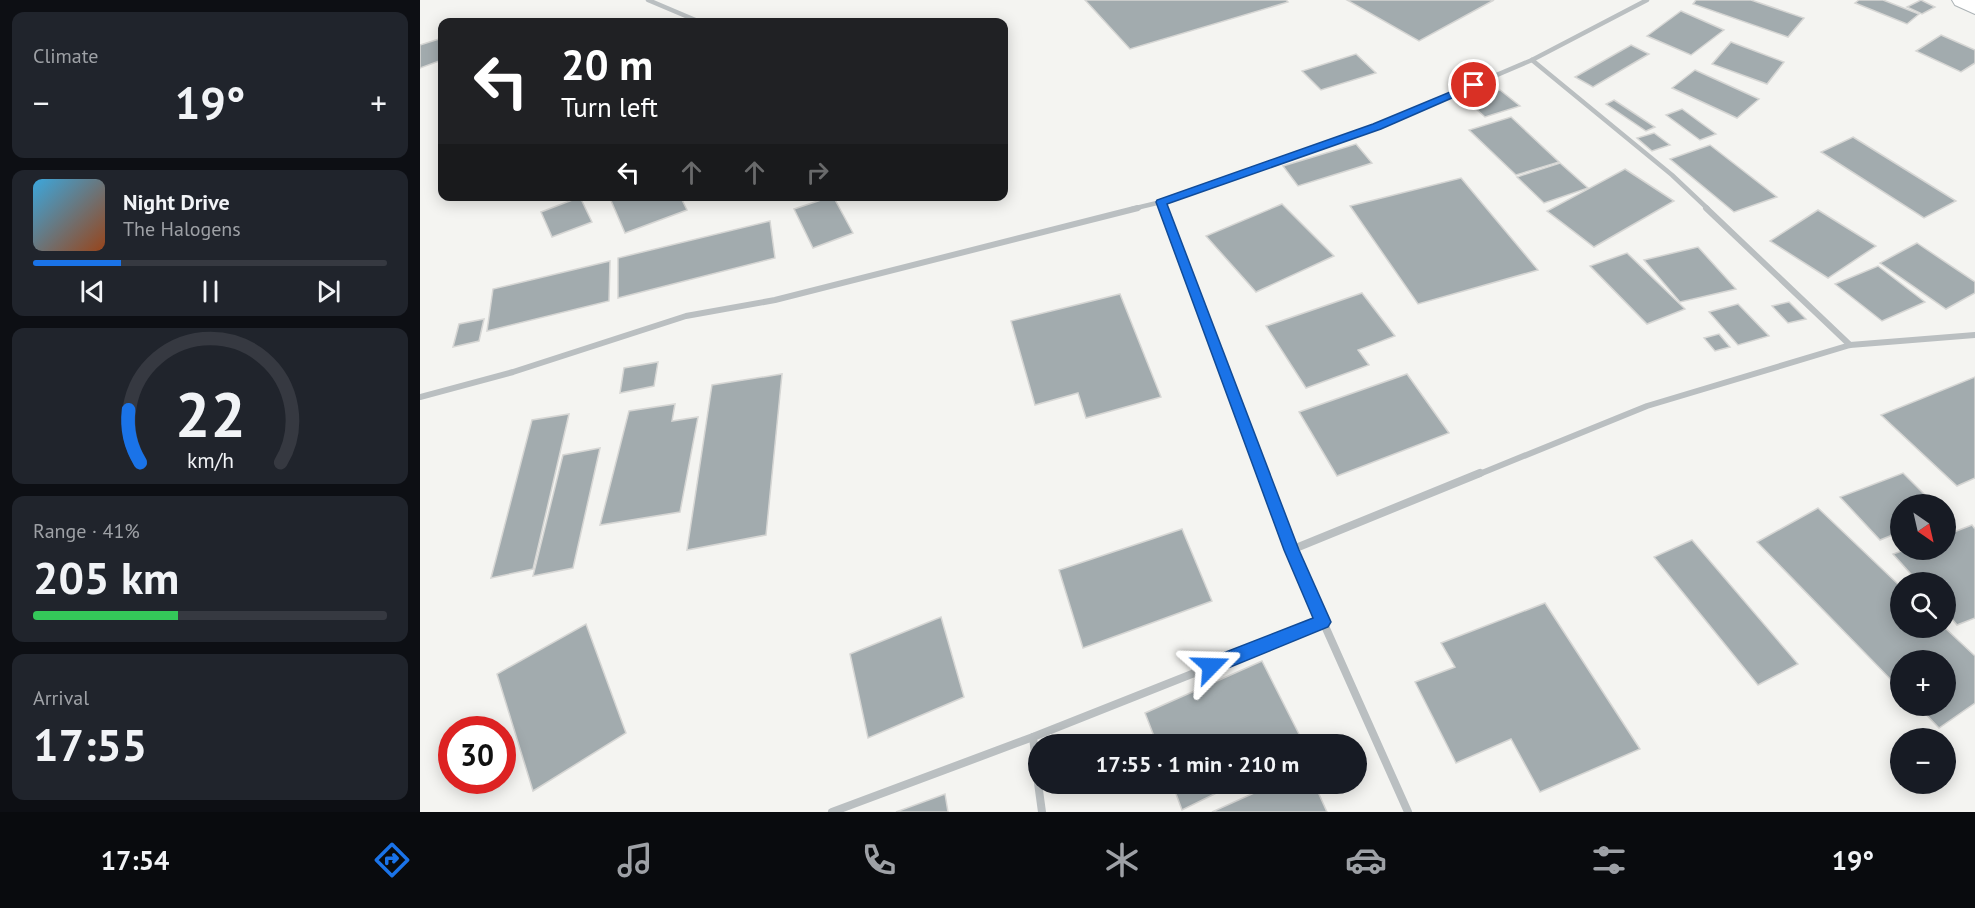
<!DOCTYPE html>
<html lang="en">
<head>
<meta charset="utf-8">
<style>
  body { margin:0; font-family:"PT Sans",sans-serif; background:#20242c; color:#f1f3f6; height:100vh; display:flex; flex-direction:column; font-size:22px; white-space:nowrap }
  * { box-sizing:border-box; margin:0 }
  p { font-size:20px; color:#9ea1a6 }
  .icon { flex:none; width:33px; height:33px; fill:none; stroke:currentColor; stroke-width:2; stroke-linecap:round; stroke-linejoin:round }
  .map { position:relative; flex:1; overflow:hidden }
  .panel { display:flex; flex-direction:column; gap:12px; padding:12px; background:#0d0f14; width:420px }
  .panel>* { flex:none }
  .top-card { position:absolute; left:18px; top:18px; width:570px; height:183px; border-radius:12px; box-shadow:0 3px 15px #0003; background:#202124; color:#fff; overflow:hidden }
  .needle { width:39px; rotate:146deg }
  .tools { position:absolute; left:1470px; top:494px; display:grid; gap:12px }
  .tools a { display:grid; place-items:center; width:66px; height:66px; border-radius:50%; background:#171b24; box-shadow:0 3px 15px #0003; font-size:30px }
  .speed { position:absolute; left:18px; top:716px; display:flex; gap:12px; font-size:30px; font-weight:700; text-align:center }
  .speed>* { display:grid; place-content:center; width:78px; height:78px; border-radius:50%; background:#171b24; box-shadow:0 3px 15px #0003; line-height:1 }
  .speed .limit { border:9px solid #d22; background:#fff; color:#111 }
  .pin { position:absolute; display:grid; place-items:center; width:51px; height:51px; color:#fff; margin:-26px; border:3px solid #fff; border-radius:50%; box-shadow:0 2px 6px #0007 }
  .me { position:absolute; width:66px; margin:-33px; rotate:68deg; stroke-linejoin:round; filter:drop-shadow(0 0 4px #0008) }
  .turn { display:flex; align-items:center; gap:21px; height:126px; padding:0 24px; font-size:27px }
  .turn .icon { width:78px; height:78px; stroke-width:2.5 }
  .turn b { display:block; font-size:42px; line-height:51px }
  .lanes { display:flex; align-items:center; height:57px; padding:0 24px; background:#0003; justify-content:center; gap:30px; direction:ltr }
  .lanes .off { opacity:.35 }
  .big { font-size:45px; font-weight:700; line-height:1.1 }
  .panel .widget { flex:1; display:flex; flex-direction:column; justify-content:center; gap:9px; min-width:0; padding:0 21px; border-radius:12px; background:#20242c }
  .panel .dial { align-items:center; gap:0 }
  .dial svg { height:156px; overflow:visible; fill:none; stroke:#363941; stroke-width:7; stroke-linecap:round; text-anchor:middle }
  .dial text { fill:#f1f3f6; stroke:none }
  .song { display:flex; align-items:center; gap:18px }
  .cover { width:72px; height:72px; border-radius:9px; background:linear-gradient(135deg,hsl(200 70% 55%),hsl(20 70% 35%)) }
  .played { height:6px; border-radius:3px; background:linear-gradient(90deg,#1a73e8 25%,#363941 25%) }
  .keys { display:flex; justify-content:space-around; direction:ltr }
  .heat { display:flex; justify-content:space-between; align-items:center; font-size:33px; direction:ltr }
  .charge { height:9px; border-radius:4px; background:linear-gradient(90deg,#34c759 41%,#363941 0) }
  .trip { position:absolute; left:608px; top:734px; width:339px; height:60px; border-radius:30px; background:#171b24; box-shadow:0 3px 15px #0003; font-weight:700; line-height:60px; text-align:center }
  .menu { display:flex; height:96px; justify-content:space-around; align-items:center; background:#090b0e; color:#9ea1a6 }
  .menu .icon { width:42px; height:42px }
  .menu .on { color:#1a73e8 }
  .menu b { font-size:27px; color:#f1f3f6 }
  main { display:flex; flex:1; min-height:0 }
  .map>svg:first-child { display:block }
  .building { fill:#a2abae; stroke:#d6d6d4; stroke-width:1.5 }
  .lines { fill:none; stroke-linecap:round; stroke-linejoin:round }
  .secondary-casing { stroke:#acb3b6; stroke-width:2 }
  .street-far2 { stroke:#babfc1; stroke-width:4.5 }
  .street-far1 { stroke:#babfc1; stroke-width:6 }
  .street { stroke:#babfc1; stroke-width:8 }
  .secondary { fill:#fff; fill-rule:evenodd }
  .route { fill:#1a73e8; stroke:#114b97; stroke-width:1.5 }
</style>
</head>
<body>
<main>
<section class="panel">
<div class="widget"><p>Climate</p>
<div class="heat"><a>−</a><b class="big">19°</b><a>+</a></div>
</div>
<div class="widget">
<div class="song"><i class="cover"></i><div><b>Night Drive</b><p>The Halogens</p></div></div>
<div class="played"></div>
<div class="keys"><svg class="icon" aria-label="previous" viewBox="0 0 24 24"><path d="M18 5L8 12l10 7zM5 5v14"/></svg><svg class="icon" aria-label="pause" viewBox="0 0 24 24"><path d="M8 5v14M16 5v14"/></svg><svg class="icon" aria-label="next" viewBox="0 0 24 24"><path d="M6 5l10 7-10 7zM19 5v14"/></svg></div>
</div>
<div class="widget dial"><svg viewBox="0 0 100 80">
<path d="M14 69A42 42 0 1 1 86 69"/>
<path d="M14 69A42 42 0 0 1 8 42" stroke="#1a73e8"/>
<text x="50" y="56" font-size="32" font-weight="700">22</text>
<text x="50" y="72" font-size="11">km/h</text>
</svg></div>
<div class="widget"><p>Range · 41%</p><b class="big">205 km</b><div class="charge"></div></div>
<div class="widget"><p>Arrival</p><b class="big">17:55</b></div>
</section>
<div class="map">
<svg width="1555" height="812" viewBox="0 0 1555 812">
  <rect width="100%" height="100%" fill="#f4f4f1"/>
  <g class="building">
    <path d="M665,0H866L868,2L710,49Z"/>
    <path d="M927,0H1074L999,41Z"/>
    <path d="M1276,0H1331L1384,18L1368,37L1273,4Z"/>
    <path d="M1439,0H1463L1499,14L1487,24L1435,3Z"/>
    <path d="M1501,0L1515,7L1502,14L1487,7Z"/>
    <path d="M1261,11L1304,30L1271,55L1227,36Z"/>
    <path d="M1521,35L1555,50V63L1541,72L1496,51Z"/>
    <path d="M22,38V60L0,68V45Z"/>
    <path d="M1311,42L1364,62L1347,84L1292,64Z"/>
    <path d="M1211,45L1229,54L1173,87L1155,77Z"/>
    <path d="M936,54L956,73L901,90L882,71Z"/>
    <path d="M1275,70L1339,99L1317,118L1252,88Z"/>
    <path d="M1080,90L1100,106L1065,117L1046,100Z"/>
    <path d="M1194,100L1235,127L1226,131L1186,104Z"/>
    <path d="M1262,109L1296,134L1280,140L1246,115Z"/>
    <path d="M1091,117L1139,162L1096,175L1049,130Z"/>
    <path d="M1234,133L1250,145L1232,151L1217,138Z"/>
    <path d="M1433,137L1536,201L1504,218L1401,152Z"/>
    <path d="M936,144L952,163L878,186L863,166Z"/>
    <path d="M1290,145L1357,197L1314,212L1250,159Z"/>
    <path d="M1140,163L1168,188L1124,203L1097,177Z"/>
    <path d="M1205,169L1254,201L1174,247L1127,211Z"/>
    <path d="M1041,178L1118,270L998,304L930,206Z"/>
    <path d="M189,196H260L267,210L205,233Z"/>
    <path d="M413,196L433,233L393,248L374,209Z"/>
    <path d="M160,197L172,222L132,237L121,212Z"/>
    <path d="M862,204L914,256L836,292L786,236Z"/>
    <path d="M1398,210L1456,246L1408,278L1350,241Z"/>
    <path d="M350,221L355,258L198,298V258Z"/>
    <path d="M1497,243L1555,282V293L1526,309L1460,263Z"/>
    <path d="M1278,247L1316,289L1260,302L1224,260Z"/>
    <path d="M1207,253L1265,309L1227,324L1170,266Z"/>
    <path d="M190,261L189,301L67,331L73,289Z"/>
    <path d="M1458,266L1505,302L1462,321L1415,284Z"/>
    <path d="M942,293L975,336L938,350L949,365L886,388L846,326Z"/>
    <path d="M700,294L741,397L666,418L658,393L615,405L591,321Z"/>
    <path d="M1369,302L1386,319L1368,323L1352,306Z"/>
    <path d="M1318,304L1349,336L1318,345L1289,312Z"/>
    <path d="M64,319L59,341L33,347L39,324Z"/>
    <path d="M1299,334L1310,347L1295,351L1284,338Z"/>
    <path d="M238,362L234,386L200,393L204,368Z"/>
    <path d="M362,374L346,535L267,550L292,385Z"/>
    <path d="M987,374L1029,433L917,476L879,412Z"/>
    <path d="M1555,377V478L1537,486L1461,415Z"/>
    <path d="M255,404L252,421L278,417L260,512L180,525L209,411Z"/>
    <path d="M149,414L113,569L71,578L112,420Z"/>
    <path d="M180,448L153,568L113,576L143,455Z"/>
    <path d="M1483,473L1514,504H1480V532L1460,540L1420,497Z"/>
    <path d="M1398,508L1480,586V627H1524L1555,656V703L1519,728L1497,705H1526V660H1480V689L1337,542Z"/>
    <path d="M1552,525L1555,529V618L1537,625L1526,612V582H1498L1473,554L1487,549H1526V535Z"/>
    <path d="M762,529L792,601L663,648L639,570Z"/>
    <path d="M1272,540L1378,664L1338,685L1234,557Z"/>
    <path d="M1125,603L1220,749L1120,792L1091,739L1036,763L995,682L1035,667L1021,643Z"/>
    <path d="M521,617L544,697L448,738L430,654Z"/>
    <path d="M166,624L206,733L113,791L77,674Z"/>
    <path d="M842,661L884,744H737L725,713Z"/>
    <path d="M752,783H817L762,810Z"/>
    <path d="M856,783H894L907,812H792Z"/>
    <path d="M525,794L528,812H476Z"/>
  </g>
  <g class="lines">
    <defs>
      <path id="secondary" d="M1532,0H1555V14L1535,5Z"/>
    </defs>
    <use href="#secondary" class="secondary-casing"/>
    <g class="street-far2">
      <path d="M228,0L280,22"/>
      <path d="M1112,60L1252,175L1288,209"/>
      <path d="M741,202L744,209"/>
      <path d="M712,209L741,202L957,126L1112,60L1227,0"/>
    </g>
    <g class="street-far1">
      <path d="M743,208L843,475"/>
      <path d="M1286,208L1430,345"/>
      <path d="M0,397L93,372L266,316L355,300L718,208"/>
      <path d="M1057,475L1227,406L1430,345L1555,335"/>
    </g>
    <g class="street">
      <path d="M842,473L871,550L988,812"/>
      <path d="M871,550L1060,473"/>
      <path d="M618,780L613,737L903,622"/>
      <path d="M618,783L622,812"/>
      <path d="M412,812L613,737"/>
    </g>
    <use href="#secondary" class="secondary"/>
  </g>
  <path class="route" d="M1054,82L1059,85L1057,87L961,129L747,204L879,550L911,622L908,627L791,675L785,672L783,666L785,660L893,618L864,550L736,202L737,200L953,124Z"/>
</svg>
<div class="tools">
<a><svg class="needle" viewBox="-14 -14 28 28"><path d="M0-13l5 13h-10z" fill="#e53935"/><path d="M0 13l5-13h-10z" fill="#9ea1a6"/></svg></a>
<a><svg class="icon" aria-label="search" viewBox="0 0 24 24"><circle cx="10" cy="10" r="6"/><path d="M15 15l6 6"/></svg></a>
<a>+</a>
<a>−</a>
</div>
<div class="speed"><div class="limit">30</div></div>
<div class="pin" style="left:1054px;top:85px;background:#d93025"><svg class="icon" aria-label="arrive" viewBox="0 0 24 24"><path d="M6 21V4h12l-3 4 3 4H6"/></svg></div>
<svg class="me" style="left:791px;top:666px" viewBox="-20 -20 40 40"><path d="M0-17L14 15 0 8-14 15z" fill="#1a73e8" stroke="#fff" stroke-width="4"/></svg>
<div class="trip">17:55 · 1 min · 210 m</div>
<div class="top-card">
<div class="turn"><svg class="icon" aria-label="left" viewBox="0 0 24 24"><path d="M17 20v-9H6M10 6l-5 5 5 5"/></svg><div><b>20 m</b>Turn left</div></div>
<div class="lanes"><svg class="icon" aria-label="left" viewBox="0 0 24 24"><path d="M17 20v-9H6M10 6l-5 5 5 5"/></svg><svg class="icon off" aria-label="ahead" viewBox="0 0 24 24"><path d="M12 20V5M6 11l6-6 6 6"/></svg><svg class="icon off" aria-label="ahead" viewBox="0 0 24 24"><path d="M12 20V5M6 11l6-6 6 6"/></svg><svg class="icon off" aria-label="right" viewBox="0 0 24 24"><path d="M7 20v-9h11M14 6l5 5-5 5"/></svg></div>
</div>
</div>
</main>
<nav class="menu">
<b>17:54</b>
<svg class="icon on" aria-label="directions" viewBox="0 0 24 24"><path d="M12 3l9 9-9 9-9-9zM9 14v-3h6M13 9l2 2-2 2"/></svg>
<svg class="icon" aria-label="music" viewBox="0 0 24 24"><path d="M9 18V5l10-2v13"/><circle cx="6" cy="18" r="3"/><circle cx="16" cy="16" r="3"/></svg>
<svg class="icon" aria-label="phone" viewBox="0 0 24 24"><path d="M5 4h4l2 5-3 2q2 4 5 5l2-3 5 2v4C11 20 4 13 5 4z"/></svg>
<svg class="icon" aria-label="climate" viewBox="0 0 24 24"><path d="M12 3v18M4 7l16 10M4 17L20 7"/></svg>
<svg class="icon" aria-label="car" viewBox="0 0 24 24"><path d="M5 17H2v-5l4-1 3-4h7l3 4 3 1v5h-3M9 17h6M6 11h13"/><circle cx="7" cy="17" r="2"/><circle cx="17" cy="17" r="2"/></svg>
<svg class="icon" aria-label="filters" viewBox="0 0 24 24"><path d="M4 7h16M4 17h16"/><circle cx="9" cy="7" r="2"/><circle cx="15" cy="17" r="2"/></svg>
<b>19°</b>
</nav>
</body>
</html>
